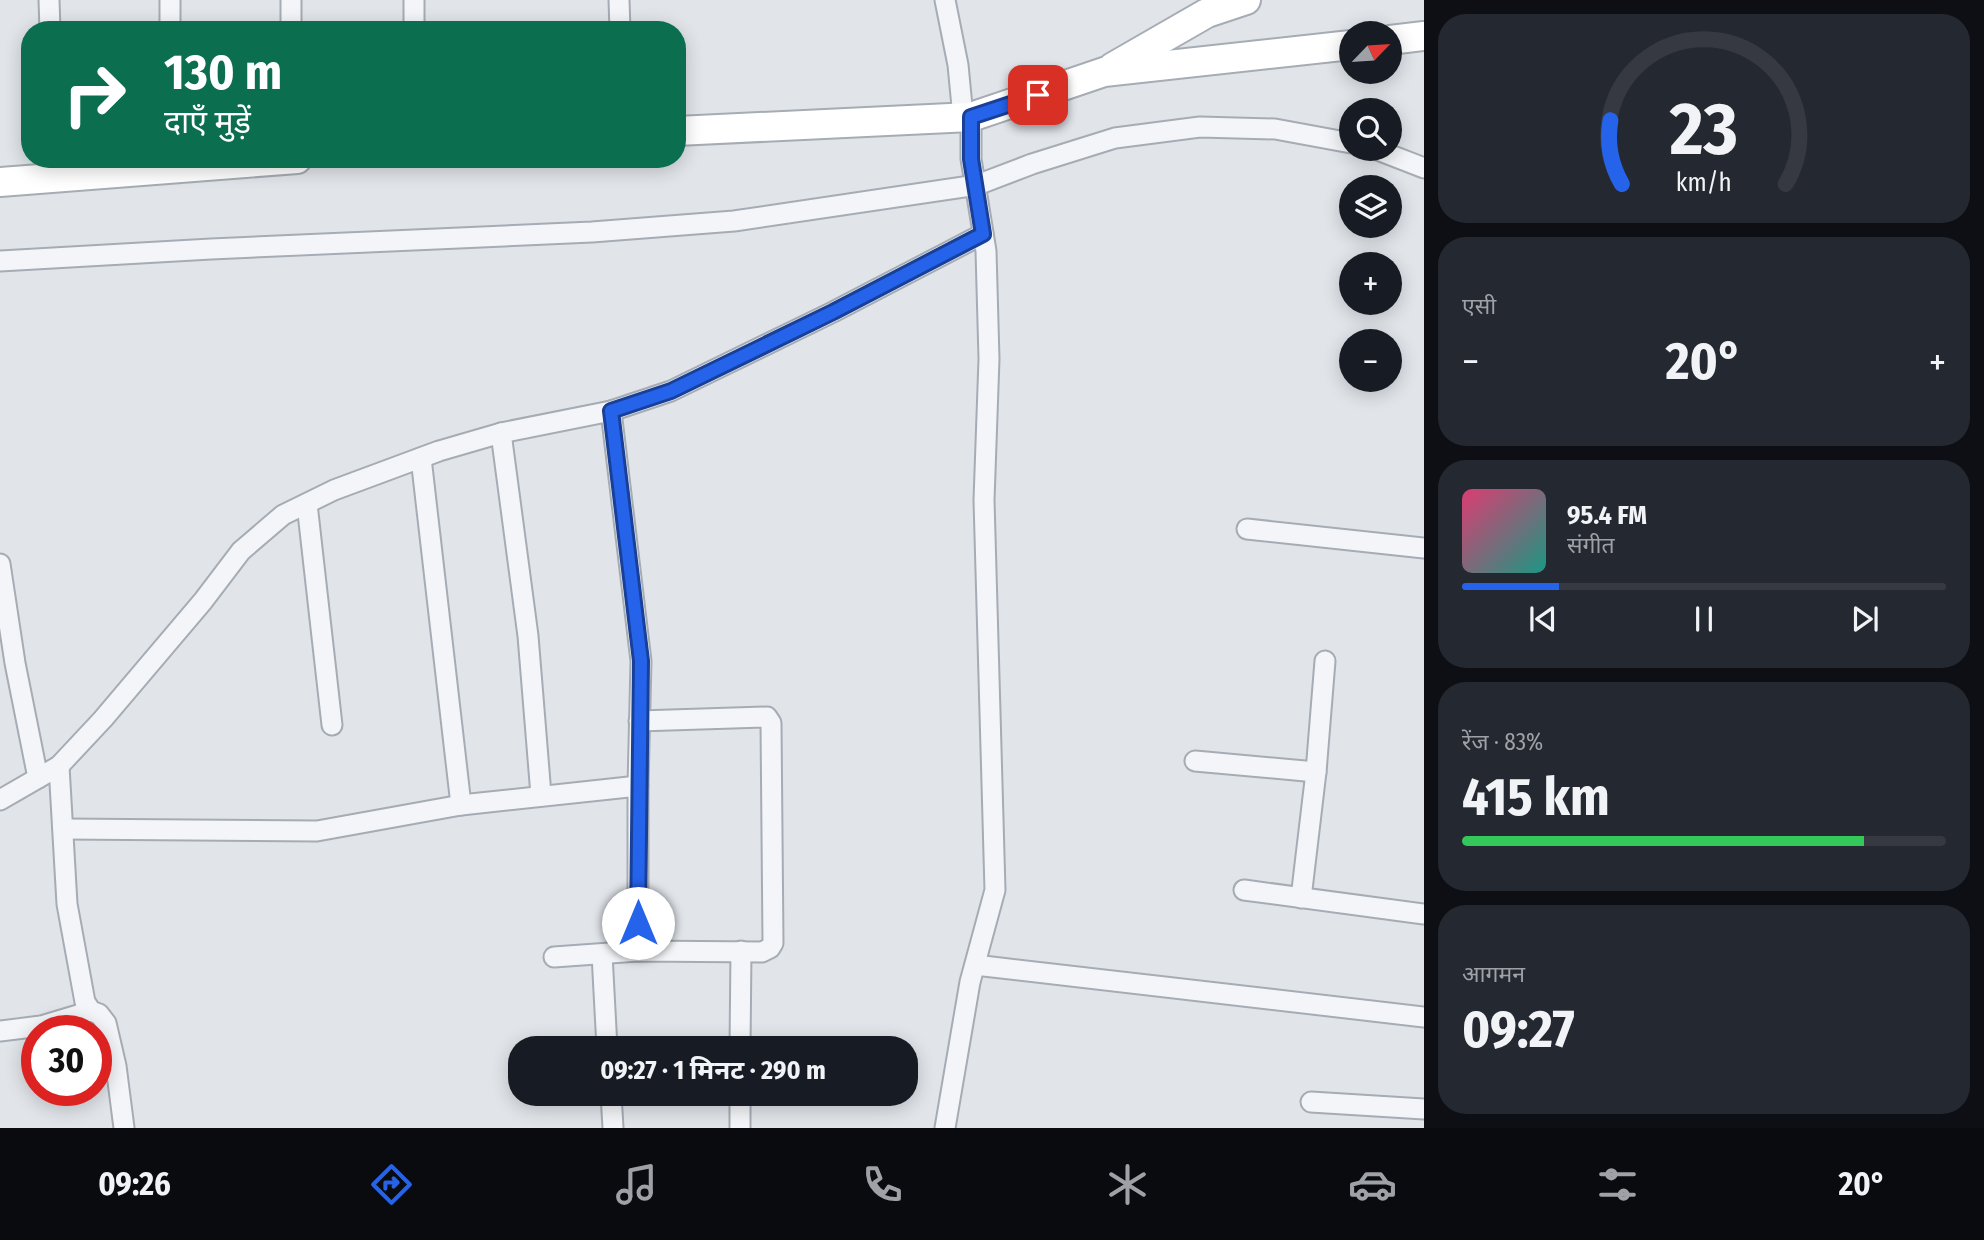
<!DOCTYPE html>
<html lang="hi">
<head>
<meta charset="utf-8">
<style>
  body { margin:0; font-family:"Fira Sans Condensed","Noto Sans Devanagari",sans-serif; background:#242831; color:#f1f3f6; height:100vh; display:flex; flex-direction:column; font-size:26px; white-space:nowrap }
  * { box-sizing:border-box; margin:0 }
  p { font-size:23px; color:#9ea1a6 }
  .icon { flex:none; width:38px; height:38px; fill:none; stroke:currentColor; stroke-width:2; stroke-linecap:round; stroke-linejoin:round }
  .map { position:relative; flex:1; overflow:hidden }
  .details { display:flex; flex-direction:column; gap:14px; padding:14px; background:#0d0f14; width:560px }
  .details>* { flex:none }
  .hud { position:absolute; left:21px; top:21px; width:665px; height:147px; border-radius:28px; box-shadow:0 4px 18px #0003; background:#0b6e4f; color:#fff; overflow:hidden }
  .needle { width:46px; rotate:65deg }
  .buttons { position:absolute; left:1339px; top:21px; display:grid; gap:14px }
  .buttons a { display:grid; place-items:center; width:63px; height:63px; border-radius:50%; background:#171b24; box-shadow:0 4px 18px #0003; font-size:35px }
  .speed { position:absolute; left:21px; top:1015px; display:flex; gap:14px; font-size:35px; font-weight:700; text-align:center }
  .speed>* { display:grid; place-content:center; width:91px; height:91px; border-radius:50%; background:#171b24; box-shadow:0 4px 18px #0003; line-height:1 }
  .speed .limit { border:10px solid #d22; background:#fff; color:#111 }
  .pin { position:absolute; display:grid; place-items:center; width:60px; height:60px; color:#fff; margin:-30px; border-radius:14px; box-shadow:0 4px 10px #0006 }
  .me { position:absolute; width:77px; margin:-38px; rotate:0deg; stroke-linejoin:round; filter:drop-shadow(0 0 5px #0008) }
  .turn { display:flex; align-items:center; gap:24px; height:147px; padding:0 28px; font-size:32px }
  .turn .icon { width:91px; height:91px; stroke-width:2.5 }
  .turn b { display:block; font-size:49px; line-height:60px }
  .big { font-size:52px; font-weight:700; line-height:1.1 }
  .details .widget { flex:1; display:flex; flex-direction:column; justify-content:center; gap:10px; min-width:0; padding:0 24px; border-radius:28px; background:#242831 }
  .details .dial { align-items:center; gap:0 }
  .dial svg { height:182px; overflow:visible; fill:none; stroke:#363941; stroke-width:7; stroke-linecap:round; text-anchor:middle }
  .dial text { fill:#f1f3f6; stroke:none }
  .song { display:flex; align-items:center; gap:21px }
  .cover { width:84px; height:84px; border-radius:10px; background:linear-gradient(135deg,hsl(340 70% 55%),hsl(170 70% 35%)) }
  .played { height:7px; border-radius:4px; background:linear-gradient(90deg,#2563eb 20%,#363941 20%) }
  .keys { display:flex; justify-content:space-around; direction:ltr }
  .heat { display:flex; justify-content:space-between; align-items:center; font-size:38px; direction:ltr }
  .charge { height:10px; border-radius:5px; background:linear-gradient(90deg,#34c759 83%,#363941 0) }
  .trip { position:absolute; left:508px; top:1036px; width:410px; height:70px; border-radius:28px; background:#171b24; box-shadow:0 4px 18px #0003; font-weight:700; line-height:70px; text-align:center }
  .dock { display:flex; height:112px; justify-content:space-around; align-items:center; background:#090b0e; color:#9ea1a6 }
  .dock .icon { width:49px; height:49px }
  .dock .on { color:#2563eb }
  .dock b { font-size:32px; color:#f1f3f6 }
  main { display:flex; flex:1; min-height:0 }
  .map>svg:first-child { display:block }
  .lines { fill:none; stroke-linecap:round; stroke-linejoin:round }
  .street-casing { stroke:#a6acb4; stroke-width:23 }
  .secondary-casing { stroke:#a6acb4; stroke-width:32 }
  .street { stroke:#f4f5f8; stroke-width:19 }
  .secondary { stroke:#fff; stroke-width:28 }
  .route-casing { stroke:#184099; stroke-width:18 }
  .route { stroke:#2563eb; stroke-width:12 }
</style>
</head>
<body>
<main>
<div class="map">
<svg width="1424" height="1128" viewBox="0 0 1424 1128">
  <rect width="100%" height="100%" fill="#e1e5ea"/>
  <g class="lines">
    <defs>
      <g id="street">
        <path d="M49,0L50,30"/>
        <path d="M170,0V30"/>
        <path d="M291,0V30"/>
        <path d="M619,0L620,30"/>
        <path d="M945,0L958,65L963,117"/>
        <path d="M414,30V0"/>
        <path d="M1375,149L1424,168"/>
        <path d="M0,261L211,249L592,232L734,221L977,185L1032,164L1115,138L1200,127L1275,129L1351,143"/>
        <path d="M611,411L641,661L638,786V951"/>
        <path d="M501,433L528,636L541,795"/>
        <path d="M421,458L461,805"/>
        <path d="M307,504L332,725"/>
        <path d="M1247,529L1424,548"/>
        <path d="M0,564L15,663L38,778"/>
        <path d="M1195,761L1316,772"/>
        <path d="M59,766L67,904L85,1002L91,1011L99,1014L106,1023L116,1066L124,1128"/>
        <path d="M0,800L59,766L103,719L203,601L241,551L283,515L334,490L439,451L501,433L611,411L671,391L833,312L983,234"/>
        <path d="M63,829L317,831L461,805L638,786"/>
        <path d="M1244,890L1424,914"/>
        <path d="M1301,898L1316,772L1325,661"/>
        <path d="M602,954L607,1048"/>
        <path d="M554,957L638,951L762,952L770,948L773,943L771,723L767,717L639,721"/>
        <path d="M975,965L1424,1017"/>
        <path d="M0,1031L41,1026L91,1011"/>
        <path d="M740,1048L741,951"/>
        <path d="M611,1094L613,1128"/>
        <path d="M740,1094V1128"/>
        <path d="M1311,1102L1424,1109"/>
        <path d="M945,1128L970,982L995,890L984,500L989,359L986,251L971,159V117"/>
      </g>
      <g id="secondary">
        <path d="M1390,40L1424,36"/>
        <path d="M1113,67L1207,13L1246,0"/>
        <path d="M677,131L971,117L1104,72L1351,45"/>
        <path d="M0,182L297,159"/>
      </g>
    </defs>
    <use href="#street" class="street-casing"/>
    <use href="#secondary" class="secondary-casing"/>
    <use href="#street" class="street"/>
    <use href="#secondary" class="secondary"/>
  </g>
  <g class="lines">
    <defs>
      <path id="route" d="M638,923L641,661L611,411L671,391L833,312L983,234L971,159V117L1038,95"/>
    </defs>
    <use href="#route" class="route-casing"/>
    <use href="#route" class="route"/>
  </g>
</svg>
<div class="buttons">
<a><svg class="needle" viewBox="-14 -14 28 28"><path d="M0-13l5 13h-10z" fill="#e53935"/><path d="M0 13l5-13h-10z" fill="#9ea1a6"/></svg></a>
<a><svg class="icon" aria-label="search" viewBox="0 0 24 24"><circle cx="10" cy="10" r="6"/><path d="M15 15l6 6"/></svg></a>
<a><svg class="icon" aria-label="layers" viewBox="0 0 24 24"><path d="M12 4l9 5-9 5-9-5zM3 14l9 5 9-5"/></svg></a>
<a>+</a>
<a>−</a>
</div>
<div class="speed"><div class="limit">30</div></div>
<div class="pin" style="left:1038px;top:95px;background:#d93025"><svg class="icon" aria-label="arrive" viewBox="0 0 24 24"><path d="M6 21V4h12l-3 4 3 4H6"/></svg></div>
<svg class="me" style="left:638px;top:923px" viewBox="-20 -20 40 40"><circle r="19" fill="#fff"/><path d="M0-13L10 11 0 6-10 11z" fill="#2563eb"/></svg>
<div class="trip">09:27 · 1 मिनट · 290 m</div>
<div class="hud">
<div class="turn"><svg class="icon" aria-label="right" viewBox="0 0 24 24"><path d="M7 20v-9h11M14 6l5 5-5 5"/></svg><div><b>130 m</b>दाएँ मुड़ें</div></div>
</div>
</div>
<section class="details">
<div class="widget dial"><svg viewBox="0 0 100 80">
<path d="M14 69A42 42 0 1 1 86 69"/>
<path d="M14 69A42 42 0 0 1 9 41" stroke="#2563eb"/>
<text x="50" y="56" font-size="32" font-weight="700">23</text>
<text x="50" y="72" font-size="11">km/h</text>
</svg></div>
<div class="widget"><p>एसी</p>
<div class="heat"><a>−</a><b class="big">20°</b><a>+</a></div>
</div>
<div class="widget">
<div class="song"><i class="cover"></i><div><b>95.4 FM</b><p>संगीत</p></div></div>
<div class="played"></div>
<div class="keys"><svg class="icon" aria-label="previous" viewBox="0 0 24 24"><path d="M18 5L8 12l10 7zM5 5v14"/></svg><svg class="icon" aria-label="pause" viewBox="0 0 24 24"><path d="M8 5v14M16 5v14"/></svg><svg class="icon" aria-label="next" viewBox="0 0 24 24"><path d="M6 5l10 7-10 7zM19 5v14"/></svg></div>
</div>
<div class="widget"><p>रेंज · 83%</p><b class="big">415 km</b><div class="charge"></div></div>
<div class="widget"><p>आगमन</p><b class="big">09:27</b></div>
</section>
</main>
<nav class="dock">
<b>09:26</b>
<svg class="icon on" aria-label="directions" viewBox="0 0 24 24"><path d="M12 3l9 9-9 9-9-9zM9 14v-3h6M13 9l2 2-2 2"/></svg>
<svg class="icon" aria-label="music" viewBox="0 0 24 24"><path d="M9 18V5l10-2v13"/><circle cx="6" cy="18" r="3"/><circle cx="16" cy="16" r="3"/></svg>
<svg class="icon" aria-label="phone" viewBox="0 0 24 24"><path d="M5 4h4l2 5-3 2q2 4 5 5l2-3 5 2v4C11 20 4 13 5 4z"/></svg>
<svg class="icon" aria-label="climate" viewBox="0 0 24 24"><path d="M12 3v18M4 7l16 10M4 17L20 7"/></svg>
<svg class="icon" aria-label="car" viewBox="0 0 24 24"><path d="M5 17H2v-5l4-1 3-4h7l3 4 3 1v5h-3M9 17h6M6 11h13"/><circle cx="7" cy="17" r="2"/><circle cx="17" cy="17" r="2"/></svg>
<svg class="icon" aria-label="filters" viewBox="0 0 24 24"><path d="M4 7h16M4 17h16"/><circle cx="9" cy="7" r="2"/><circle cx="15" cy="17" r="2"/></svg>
<b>20°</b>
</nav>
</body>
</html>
